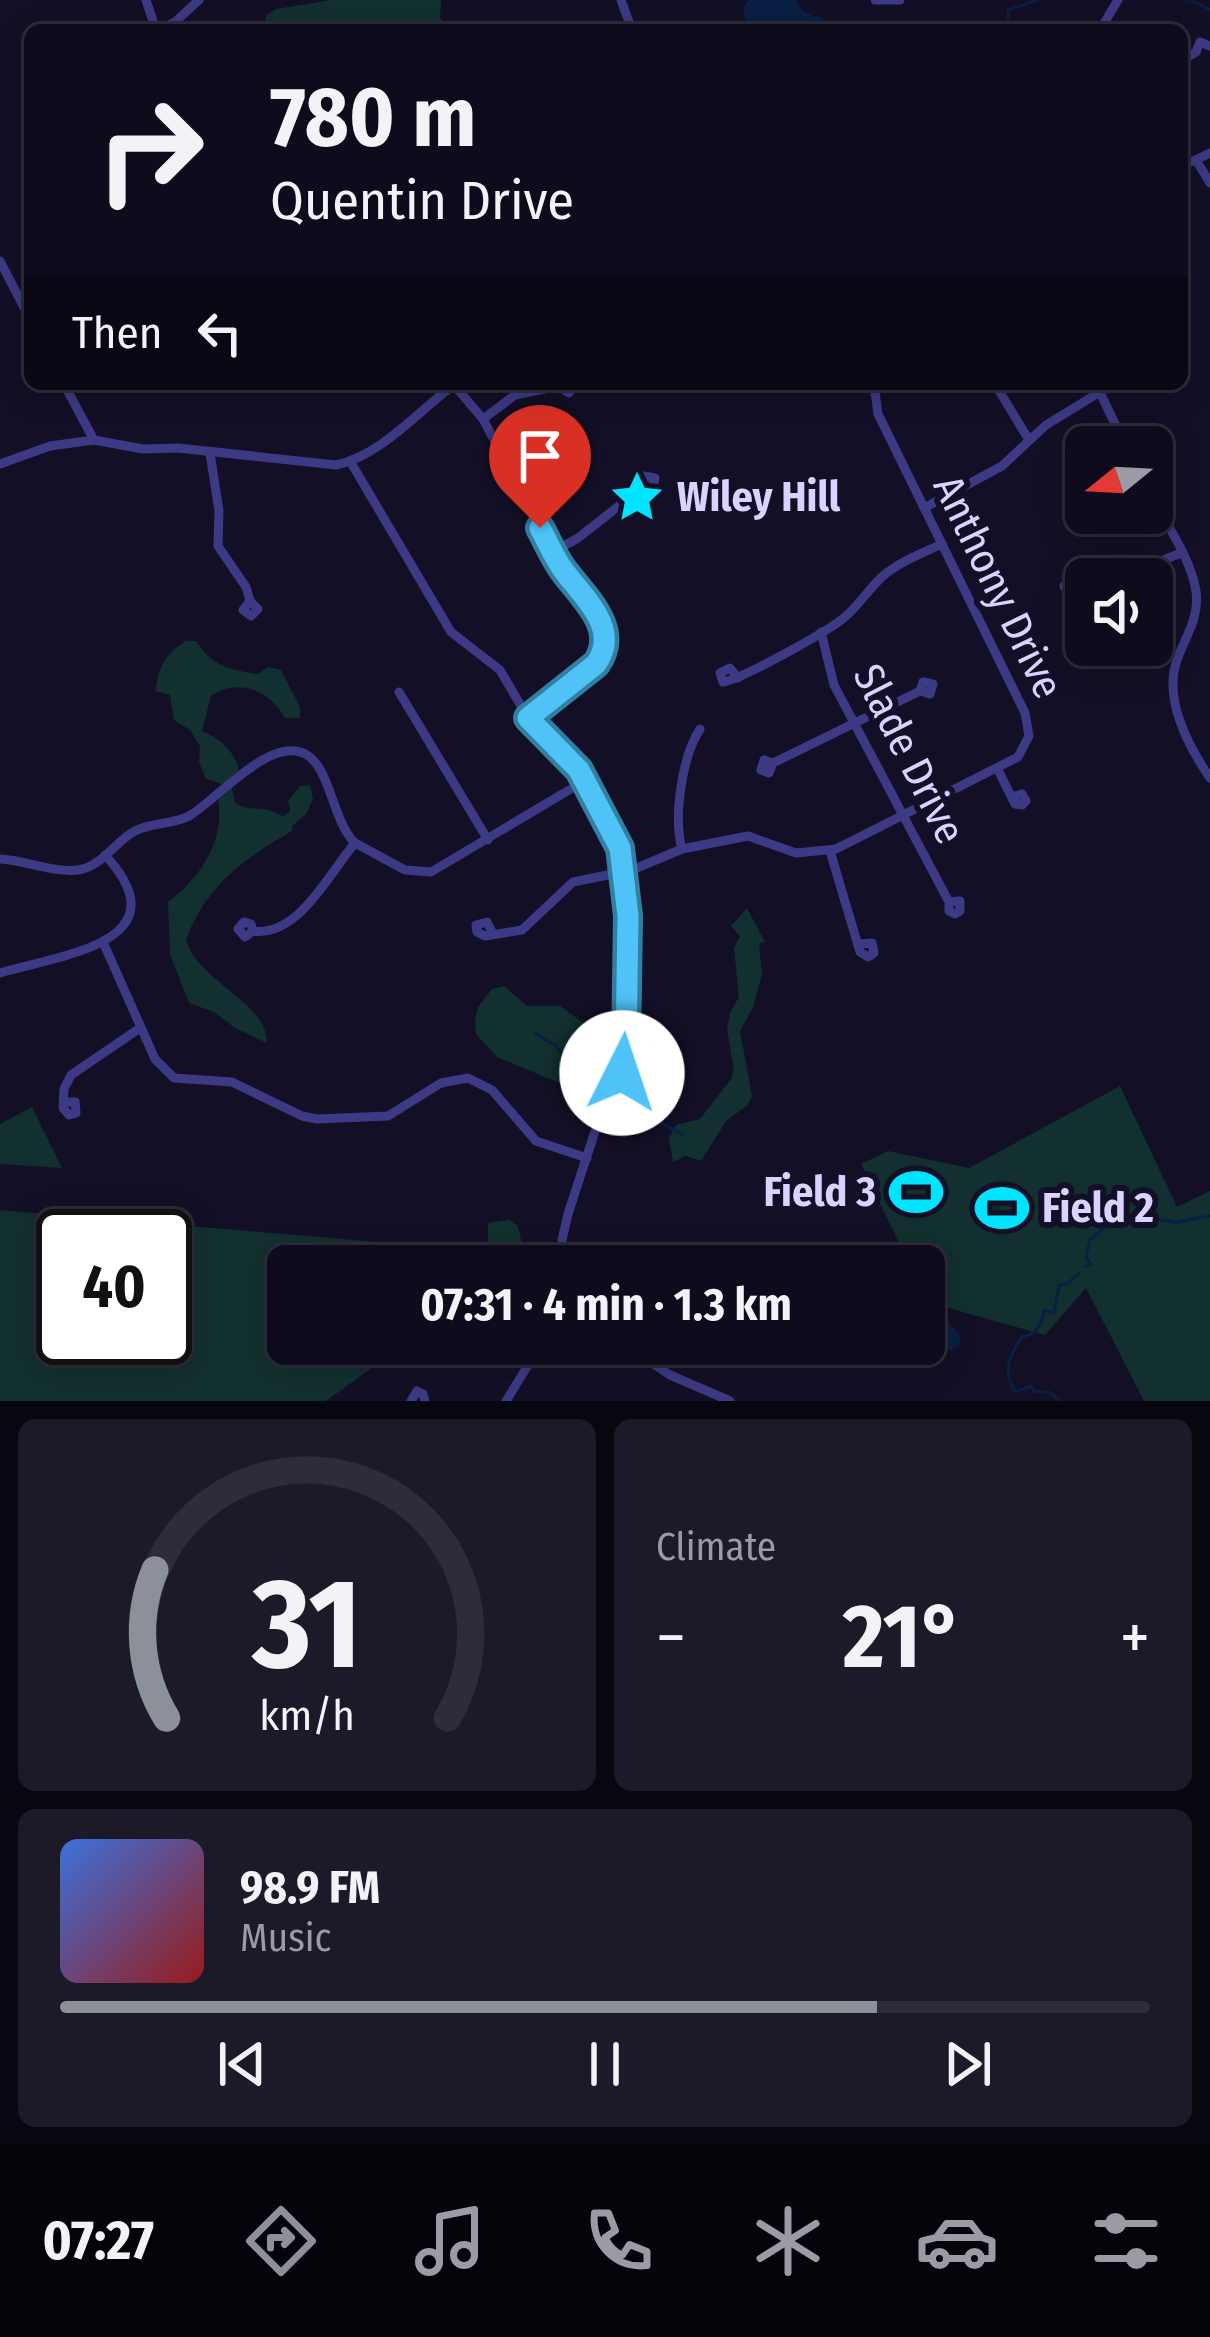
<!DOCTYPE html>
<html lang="en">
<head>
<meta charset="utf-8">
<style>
  body { margin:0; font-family:"Fira Sans Condensed",sans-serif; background:#1c1929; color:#f1f3f6; height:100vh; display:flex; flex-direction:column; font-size:45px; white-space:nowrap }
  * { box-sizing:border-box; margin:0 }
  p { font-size:39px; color:#9b9ba3 }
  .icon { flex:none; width:66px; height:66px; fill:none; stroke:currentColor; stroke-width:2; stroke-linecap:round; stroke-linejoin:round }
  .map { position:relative; height:1401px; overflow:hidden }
  .side { display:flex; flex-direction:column; gap:18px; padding:18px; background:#08060f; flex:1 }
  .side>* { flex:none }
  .banner { position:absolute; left:24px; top:24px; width:1164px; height:366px; border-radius:18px; box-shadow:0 6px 30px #0003,0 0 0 3px #2e2b3b; background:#0e0b1c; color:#f1f3f6; overflow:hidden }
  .needle { width:78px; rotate:252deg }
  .buttons { position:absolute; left:1065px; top:426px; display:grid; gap:24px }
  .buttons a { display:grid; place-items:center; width:108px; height:108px; border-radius:18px; background:#0e0b1c; box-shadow:0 6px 30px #0003,0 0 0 3px #2e2b3b; font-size:60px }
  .speed { position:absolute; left:36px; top:1209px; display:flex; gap:24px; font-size:60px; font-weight:700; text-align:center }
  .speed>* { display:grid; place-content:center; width:156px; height:156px; border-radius:50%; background:#0e0b1c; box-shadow:0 6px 30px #0003,0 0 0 3px #2e2b3b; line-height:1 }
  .speed .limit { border:6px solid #111; border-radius:18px; background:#fff; color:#111 }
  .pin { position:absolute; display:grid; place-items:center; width:102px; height:102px; color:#fff; margin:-123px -51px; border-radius:50% 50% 50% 0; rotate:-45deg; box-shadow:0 0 12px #0007 }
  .pin .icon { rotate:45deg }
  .me { position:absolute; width:132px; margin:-66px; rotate:4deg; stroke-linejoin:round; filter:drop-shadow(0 0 9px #0008) }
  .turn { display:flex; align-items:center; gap:42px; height:252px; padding:0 48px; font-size:54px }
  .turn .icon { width:156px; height:156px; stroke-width:2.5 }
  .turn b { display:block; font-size:84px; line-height:102px }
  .then { display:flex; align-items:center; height:114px; padding:0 48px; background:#0003; gap:24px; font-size:45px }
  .big { font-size:90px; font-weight:700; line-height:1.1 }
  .side .tile { flex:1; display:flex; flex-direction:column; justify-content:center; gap:18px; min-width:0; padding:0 42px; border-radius:18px; background:#1c1929 }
  .side .dial { align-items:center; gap:0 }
  .dial svg { height:312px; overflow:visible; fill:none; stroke:#2e2b3b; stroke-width:7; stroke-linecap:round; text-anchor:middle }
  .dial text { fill:#f1f3f6; stroke:none }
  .song { display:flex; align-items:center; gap:36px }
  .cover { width:144px; height:144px; border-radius:18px; background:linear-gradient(135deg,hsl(220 70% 55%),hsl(0 70% 35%)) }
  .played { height:12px; border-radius:6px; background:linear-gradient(90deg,#8c9099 75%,#2e2b3b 75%) }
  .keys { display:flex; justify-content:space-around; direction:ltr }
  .heat { display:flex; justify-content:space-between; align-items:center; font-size:66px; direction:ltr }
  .side .tiles { flex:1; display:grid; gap:18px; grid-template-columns:1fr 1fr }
  .tile:last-child { grid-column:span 2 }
  .trip { position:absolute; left:267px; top:1245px; width:678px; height:120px; border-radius:18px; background:#0e0b1c; box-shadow:0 6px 30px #0003,0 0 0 3px #2e2b3b; font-weight:700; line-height:120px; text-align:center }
  .menu { display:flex; height:192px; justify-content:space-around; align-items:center; background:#06040b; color:#9b9ba3 }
  .menu .icon { width:84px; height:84px }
  .menu .on { color:#8c9099 }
  .menu b { font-size:54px; color:#f1f3f6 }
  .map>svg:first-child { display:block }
  .green { fill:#12302f; fill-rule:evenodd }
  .water { fill:#0a1f44 }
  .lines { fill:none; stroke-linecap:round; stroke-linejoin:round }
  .stream { stroke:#0a1f44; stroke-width:3 }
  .minor { stroke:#3d3a85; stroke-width:9 }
  .route-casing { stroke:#337fa1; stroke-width:30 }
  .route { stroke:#4fc3f7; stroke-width:21 }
  .labels { text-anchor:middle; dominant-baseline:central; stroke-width:12; stroke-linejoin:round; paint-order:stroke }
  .poi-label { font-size:42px; font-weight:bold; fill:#d9d4ff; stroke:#130f26; text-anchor:start }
  .street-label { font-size:42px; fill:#d9d4ff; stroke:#130f26 }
</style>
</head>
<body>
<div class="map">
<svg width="1210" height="1401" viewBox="0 0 1210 1401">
  <rect width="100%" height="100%" fill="#130f26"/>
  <g class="green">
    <path d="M331,0H441L440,17L450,30C412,30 292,39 265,22L266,16L276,9Z"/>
    <path d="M186,641H196C212,666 229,670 258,674L268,667L281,670L300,707V718H285C269,689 239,678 211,696L202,731C219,738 236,752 239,771L222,784L206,779L199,762L200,746L190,730L174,720L170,695L156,691C157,670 166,652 186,641Z"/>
    <path d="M310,785L313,799L306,814L292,826V831C244,858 205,887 186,940C199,983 267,1001 267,1043L235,1028L214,1012L189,1003L170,955L168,902C199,880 226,839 218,800L232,788L235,803C250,813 267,804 283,817L290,811L288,801L300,786Z"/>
    <path d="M747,908L765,942L759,943L762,975L753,1007L740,1031L752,1096L748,1105L726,1121L701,1161L685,1156L673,1162L669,1138L676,1125L700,1119L731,1079L734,1070L727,1029L730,1013L739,997L734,948L740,936L731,926Z"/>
    <path d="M504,986L527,1006H560L585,1024L598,1050L603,1085L581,1092L497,1057L476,1034L475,1020L478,1007L492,989Z"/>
    <path d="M1120,1086L1177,1207L1210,1191V1401H1144L1086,1288L1045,1335L927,1302L924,1266H910L861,1164L888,1151L969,1168Z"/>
    <path d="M32,1107L62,1168L0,1164V1124Z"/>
    <path d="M0,1210L425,1246C446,1243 469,1255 488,1246V1223L509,1220L518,1226L524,1254L517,1266H288V1344H405L326,1401H0ZM165,1236V1338H63V1236Z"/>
  </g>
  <g class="water">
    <path d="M749,0H795L803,11L819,19L818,24L807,30H747L743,8Z"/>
    <path d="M924,1298L937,1299L943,1317L960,1335L959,1348L916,1359L910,1358L900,1344L892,1346L894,1356L882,1366L873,1360L871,1344H924Z"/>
  </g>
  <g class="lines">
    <g class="stream">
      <path d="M1191,0L1210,10"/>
      <path d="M817,17L836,30"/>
      <path d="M995,30L1008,20V10L1038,0"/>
      <path d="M535,1033L555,1045L587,1084L606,1090"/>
      <path d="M614,1095L683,1135"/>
      <path d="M1108,1224L1131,1216L1176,1222L1210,1216"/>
      <path d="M1086,1267L1091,1264L1086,1257L1090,1240L1104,1228"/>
      <path d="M1060,1401L1049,1392H1035L1030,1386L1015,1392C1001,1368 1010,1356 1022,1337C1035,1336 1043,1323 1044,1310L1054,1313L1059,1285L1067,1284L1079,1273"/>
    </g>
    <g class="minor">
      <path d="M146,0L156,30"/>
      <path d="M621,0L632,30"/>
      <path d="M875,0H900"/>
      <path d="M157,30L175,22L199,0"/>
      <path d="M1100,30L1118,0"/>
      <path d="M1182,60L1196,52L1200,42L1210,46"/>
      <path d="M1196,160L1210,183"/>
      <path d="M1182,166L1210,153"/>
      <path d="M0,261L30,319"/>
      <path d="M64,384L94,440"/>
      <path d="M995,384L1029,440"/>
      <path d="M1096,384L1126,447"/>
      <path d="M454,385L483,419L559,564L591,603L604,631V650L596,664L528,718"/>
      <path d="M483,419L515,395L559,386L569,393L574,384"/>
      <path d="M210,453L219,511L218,546L246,587L250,601L243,610L251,616L258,609L250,601"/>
      <path d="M350,461L451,632L500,670L528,718L575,764L621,852L628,924L625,1057L598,1122L568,1214L562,1240L565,1266"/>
      <path d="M0,464L50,446L94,440L143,449L178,448L336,465C381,456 419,410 455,384"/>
      <path d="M1152,497C1167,525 1191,559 1196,591C1200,619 1184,638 1176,663C1164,702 1189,747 1210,778"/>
      <path d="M924,508L1002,466L1046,425L1100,392"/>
      <path d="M553,552L578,538L643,487L652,489L655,478L644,476L643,487"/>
      <path d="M1115,579L1181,553"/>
      <path d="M1081,593L1074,582L1064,586L1069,596C1075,596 1081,593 1086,591"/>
      <path d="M821,632L834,685L949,902V911L955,914L960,911V901L949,902"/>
      <path d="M738,678L730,668L720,673L723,682C740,680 831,630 846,616C860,604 870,587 884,575C901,561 923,553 942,544"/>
      <path d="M399,692L488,840"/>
      <path d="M773,763L769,773L761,770L764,760L773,763L920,691L930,694L933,684L923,682L920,691"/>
      <path d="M997,768C1003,780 1009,792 1015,804L1022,805L1026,801L1022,794L1012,797"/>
      <path d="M682,849C673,817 682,757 700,729"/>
      <path d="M830,851L860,952L868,957L874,953L872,943L858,944"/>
      <path d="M0,859C26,860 57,875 83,869C104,863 116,841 135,831C152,822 172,825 189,816C217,800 272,733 307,755C331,770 332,820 355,843"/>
      <path d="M253,931L245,937L238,929L244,922L251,924L253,931C299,937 329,873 355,843L405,870L431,872L586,780"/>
      <path d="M493,934L487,922L476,925L477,932L485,936L522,930L573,882L632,870L682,849L748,836L796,853L836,849L1018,757L1029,736L1025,713L878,414L874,384"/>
      <path d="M103,942L155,1059L174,1078L232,1082L302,1116L317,1119L388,1116L441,1083L468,1078L492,1090L536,1141L587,1158"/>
      <path d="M0,973C61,955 185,942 105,855"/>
      <path d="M66,1102H75L76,1113L69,1115L63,1108L64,1089L71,1075L140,1028"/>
      <path d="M624,1344L670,1375L730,1401"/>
      <path d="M411,1401L417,1391L423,1394L425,1401"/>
      <path d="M506,1401L541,1344"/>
    </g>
  </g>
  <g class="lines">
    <defs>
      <path id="route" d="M540,528C548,542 554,558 564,571C584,598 621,629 596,664L528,718L579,770L620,848L628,916L626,1050L622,1073"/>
    </defs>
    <use href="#route" class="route-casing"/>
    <use href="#route" class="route"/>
  </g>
  <defs>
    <symbol id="sight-bare" viewBox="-9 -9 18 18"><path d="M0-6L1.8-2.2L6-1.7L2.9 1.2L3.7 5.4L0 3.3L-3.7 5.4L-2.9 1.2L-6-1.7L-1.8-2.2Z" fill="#00e5ff" stroke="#130f26" stroke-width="2.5" paint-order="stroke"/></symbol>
    <symbol id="stadium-bare" viewBox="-9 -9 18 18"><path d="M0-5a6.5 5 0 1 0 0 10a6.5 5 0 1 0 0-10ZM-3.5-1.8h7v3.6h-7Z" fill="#00e5ff" stroke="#130f26" stroke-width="2.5" paint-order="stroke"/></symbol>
  </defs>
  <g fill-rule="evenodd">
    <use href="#sight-bare" x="599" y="459" width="76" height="76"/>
    <use href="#stadium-bare" x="878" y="1154" width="76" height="76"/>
    <use href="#stadium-bare" x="964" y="1170" width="76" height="76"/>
  </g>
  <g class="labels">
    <g class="poi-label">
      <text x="677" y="497">Wiley Hill</text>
      <text x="876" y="1192" text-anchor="end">Field 3</text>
      <text x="1042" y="1208">Field 2</text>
    </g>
    <g class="street-label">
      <text transform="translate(998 587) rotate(64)">Anthony Drive</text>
      <text transform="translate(909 754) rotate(63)">Slade Drive</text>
    </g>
  </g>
</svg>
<div class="buttons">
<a><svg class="needle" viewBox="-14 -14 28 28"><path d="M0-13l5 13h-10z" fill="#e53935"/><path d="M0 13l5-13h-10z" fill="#9b9ba3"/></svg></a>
<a><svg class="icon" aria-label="sound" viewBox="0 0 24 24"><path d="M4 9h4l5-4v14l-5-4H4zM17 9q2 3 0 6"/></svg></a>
</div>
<div class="speed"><div class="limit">40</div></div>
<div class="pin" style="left:540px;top:528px;background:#d93025"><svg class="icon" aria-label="arrive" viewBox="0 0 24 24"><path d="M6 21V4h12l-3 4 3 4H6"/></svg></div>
<svg class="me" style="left:622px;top:1073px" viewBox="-20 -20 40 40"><circle r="19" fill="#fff"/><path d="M0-13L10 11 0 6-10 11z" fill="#4fc3f7"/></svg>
<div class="trip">07:31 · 4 min · 1.3 km</div>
<div class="banner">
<div class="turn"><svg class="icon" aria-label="right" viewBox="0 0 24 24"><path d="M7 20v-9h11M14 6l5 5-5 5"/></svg><div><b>780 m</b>Quentin Drive</div></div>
<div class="then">Then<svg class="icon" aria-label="left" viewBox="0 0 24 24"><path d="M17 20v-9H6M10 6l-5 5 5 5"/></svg></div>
</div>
</div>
<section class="side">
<div class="tiles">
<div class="tile dial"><svg viewBox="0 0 100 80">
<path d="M14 69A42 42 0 1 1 86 69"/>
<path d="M14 69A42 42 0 0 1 11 31" stroke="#8c9099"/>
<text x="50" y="56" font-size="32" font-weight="700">31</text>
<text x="50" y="72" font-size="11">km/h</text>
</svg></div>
<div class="tile"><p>Climate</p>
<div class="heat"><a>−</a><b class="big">21°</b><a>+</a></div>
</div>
<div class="tile">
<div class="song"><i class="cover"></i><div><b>98.9 FM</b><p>Music</p></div></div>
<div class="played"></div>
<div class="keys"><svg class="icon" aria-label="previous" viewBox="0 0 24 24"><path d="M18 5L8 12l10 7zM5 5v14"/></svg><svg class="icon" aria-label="pause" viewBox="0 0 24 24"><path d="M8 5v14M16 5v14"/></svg><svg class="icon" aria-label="next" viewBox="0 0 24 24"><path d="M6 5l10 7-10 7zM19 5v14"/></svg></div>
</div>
</div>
</section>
<nav class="menu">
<b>07:27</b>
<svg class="icon on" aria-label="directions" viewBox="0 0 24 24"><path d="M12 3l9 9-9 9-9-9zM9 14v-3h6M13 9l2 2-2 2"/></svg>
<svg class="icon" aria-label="music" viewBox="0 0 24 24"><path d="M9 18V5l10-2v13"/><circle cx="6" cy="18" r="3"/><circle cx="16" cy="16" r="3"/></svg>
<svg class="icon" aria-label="phone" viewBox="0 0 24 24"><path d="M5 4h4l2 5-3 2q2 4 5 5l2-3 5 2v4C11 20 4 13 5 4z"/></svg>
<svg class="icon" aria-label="climate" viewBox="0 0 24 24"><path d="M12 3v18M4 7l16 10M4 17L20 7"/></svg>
<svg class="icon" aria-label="car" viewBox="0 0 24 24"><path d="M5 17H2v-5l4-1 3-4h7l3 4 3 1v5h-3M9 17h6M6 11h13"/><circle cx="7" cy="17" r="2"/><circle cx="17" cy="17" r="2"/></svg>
<svg class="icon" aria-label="filters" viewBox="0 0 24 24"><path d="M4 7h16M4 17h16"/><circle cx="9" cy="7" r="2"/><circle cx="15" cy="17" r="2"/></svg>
</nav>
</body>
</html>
